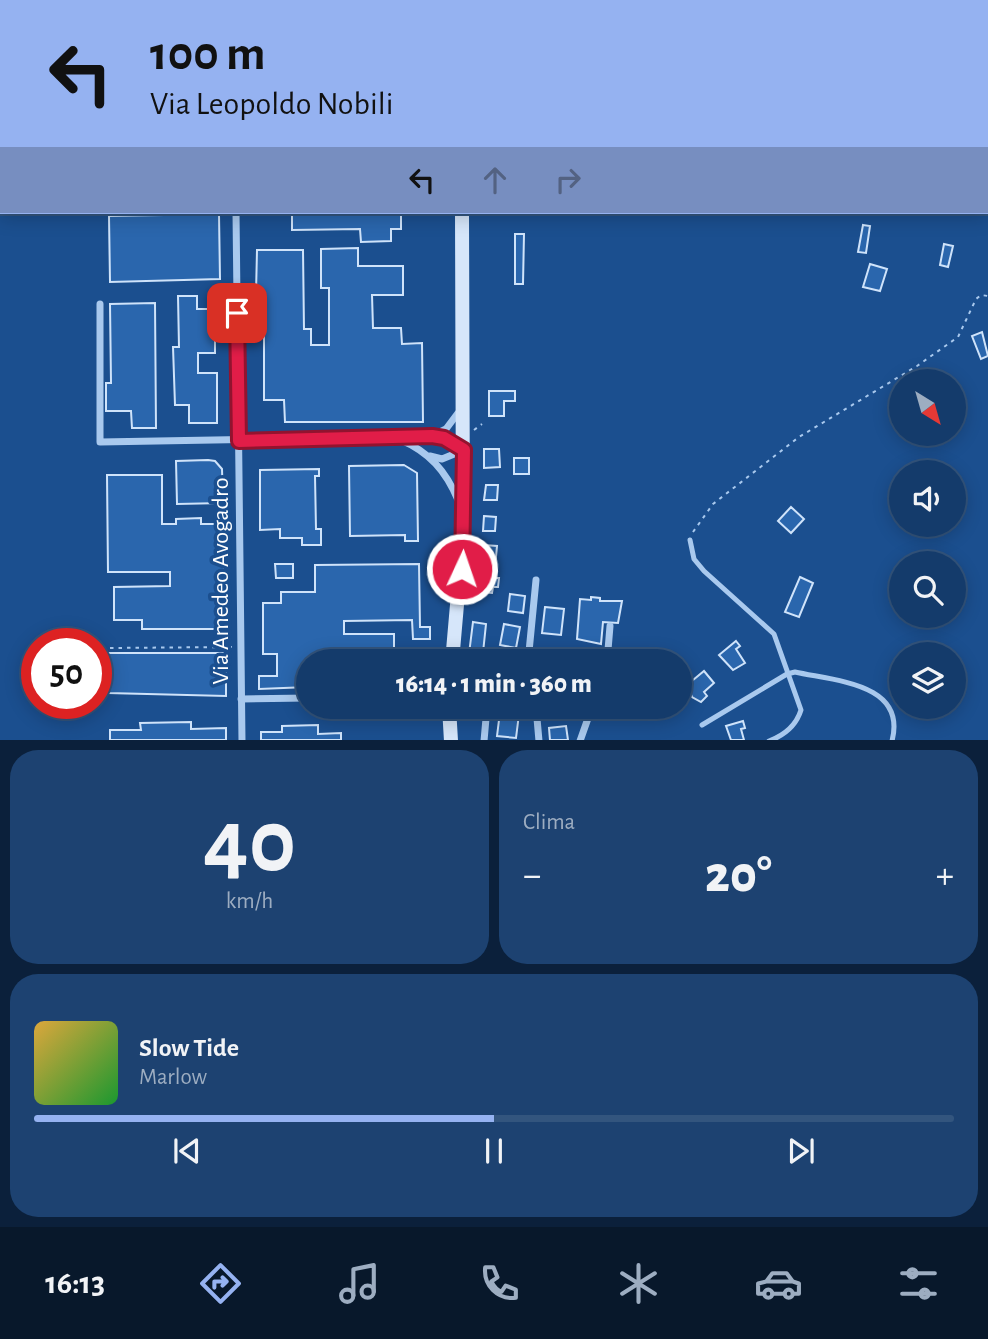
<!DOCTYPE html>
<html lang="it">
<head>
<meta charset="utf-8">
<style>
  body { margin:0; font-family:"Alegreya Sans",sans-serif; background:#1d4271; color:#f1f3f6; height:100vh; display:flex; flex-direction:column; font-size:26px; white-space:nowrap }
  * { box-sizing:border-box; margin:0 }
  p { font-size:23px; color:#9dadc1 }
  .icon { flex:none; width:38px; height:38px; fill:none; stroke:currentColor; stroke-width:2; stroke-linecap:round; stroke-linejoin:round }
  .map { position:relative; height:740px; overflow:hidden }
  .sheet { display:flex; flex-direction:column; gap:10px; padding:10px; background:#0b203b; flex:1 }
  .sheet>* { flex:none }
  .hud { position:absolute; left:0px; top:0px; width:989px; height:214px; box-shadow:0 4px 18px #0003,0 0 0 2px #33557e; background:#95b2f1; color:#111; overflow:hidden }
  .needle { width:46px; rotate:143deg }
  .fabs { position:absolute; left:889px; top:369px; display:grid; gap:14px }
  .fabs a { display:grid; place-items:center; width:77px; height:77px; border-radius:50%; background:#143b6b; box-shadow:0 4px 18px #0003,0 0 0 2px #33557e; font-size:35px }
  .speed { position:absolute; left:21px; top:628px; display:flex; gap:14px; font-size:35px; font-weight:700; text-align:center }
  .speed>* { display:grid; place-content:center; width:91px; height:91px; border-radius:50%; background:#143b6b; box-shadow:0 4px 18px #0003,0 0 0 2px #33557e; line-height:1 }
  .speed .limit { border:10px solid #d22; background:#fff; color:#111 }
  .pin { position:absolute; display:grid; place-items:center; width:60px; height:60px; color:#fff; margin:-30px; border-radius:14px; box-shadow:0 4px 10px #0006 }
  .me { position:absolute; width:77px; margin:-38px; rotate:3deg; stroke-linejoin:round; filter:drop-shadow(0 0 5px #0008) }
  .turn { display:flex; align-items:center; gap:24px; height:147px; padding:0 35px; font-size:32px }
  .turn .icon { width:91px; height:91px; stroke-width:2.5 }
  .turn b { display:block; font-size:49px; line-height:60px }
  .lanes { display:flex; align-items:center; height:66px; padding:0 35px; background:#0003; justify-content:center; gap:35px; direction:ltr }
  .lanes .off { opacity:.35 }
  .big { font-size:52px; font-weight:800; line-height:1.1 }
  .sheet .tile { flex:1; display:flex; flex-direction:column; justify-content:center; gap:10px; min-width:0; padding:0 24px; border-radius:28px; background:#1d4271 }
  .sheet .dial { align-items:center; gap:0 }
  .dial b { font-size:91px; line-height:1 }
  .song { display:flex; align-items:center; gap:21px }
  .cover { width:84px; height:84px; border-radius:10px; background:linear-gradient(135deg,hsl(40 70% 55%),hsl(130 70% 35%)) }
  .played { height:7px; border-radius:4px; background:linear-gradient(90deg,#95b2f1 50%,#33557e 50%) }
  .keys { display:flex; justify-content:space-around; direction:ltr }
  .heat { display:flex; justify-content:space-between; align-items:center; font-size:38px; direction:ltr }
  .sheet .tiles { flex:1; display:grid; gap:10px; grid-template-columns:1fr 1fr }
  .tile:last-child { grid-column:span 2 }
  .trip { position:absolute; left:296px; top:649px; width:396px; height:70px; border-radius:35px; background:#143b6b; box-shadow:0 4px 18px #0003,0 0 0 2px #33557e; font-weight:800; line-height:70px; text-align:center }
  .tab-bar { display:flex; height:112px; justify-content:space-around; align-items:center; background:#08182b; color:#9dadc1 }
  .tab-bar .icon { width:49px; height:49px }
  .tab-bar .current { color:#95b2f1 }
  .tab-bar b { font-size:32px; color:#f1f3f6 }
  .map>svg:first-child { display:block }
  .building { fill:#2a66ad; stroke:#cfe3fa; stroke-width:2 }
  .lines { fill:none; stroke-linecap:round; stroke-linejoin:round }
  .path { stroke:#a9c9ee; stroke-width:2; stroke-dasharray:3.5 5; stroke-linecap:butt }
  .lane { stroke:#a9c9ee; stroke-width:5 }
  .street { stroke:#a9c9ee; stroke-width:7 }
  .secondary { stroke:#d6e6fa; stroke-width:14 }
  .route-casing { stroke:#92132f; stroke-width:18 }
  .route { stroke:#e11d48; stroke-width:12 }
  .labels { text-anchor:middle; dominant-baseline:central; stroke-width:7; stroke-linejoin:round; paint-order:stroke }
  .street-label { font-size:24px; fill:#fff; stroke:#1b4f8f }
</style>
</head>
<body>
<div class="map">
<svg width="988" height="741" viewBox="0 0 988 741">
  <rect width="100%" height="100%" fill="#1b4f8f"/>
  <g class="building">
    <path d="M292,212H401V229H391V241L361,242L360,229L292,230Z"/>
    <path d="M219,214L220,279L110,282L109,216Z"/>
    <path d="M863,225L870,226L866,253L858,252Z"/>
    <path d="M515,234H524L523,284H515Z"/>
    <path d="M944,244L953,246L948,267L940,265Z"/>
    <path d="M358,248V266H403V295H372L373,328H401L402,344L422,343L423,422H285L284,400H264V336H255L257,250H303L304,329H311V345H329V288H321V249Z"/>
    <path d="M870,264L887,269L880,291L863,287Z"/>
    <path d="M178,296H197V309H222V325H215V353H198V373H217V423H189V405H175L173,347H179Z"/>
    <path d="M155,303L156,428H132L131,411H106V383H111L110,304Z"/>
    <path d="M982,332L988,356L981,359L972,336Z"/>
    <path d="M489,391H515V401H504V416H489Z"/>
    <path d="M484,449H499L500,467L484,468Z"/>
    <rect x="514" y="458" width="15" height="16"/>
    <path d="M208,460L215,461L222,469L223,503L177,504L176,461Z"/>
    <path d="M404,465L417,473L418,541H405V535L350,536L349,466Z"/>
    <path d="M319,469V476H315L316,529H321V545H302V538H280V529L260,530V470Z"/>
    <path d="M107,475H162V524H176V519L201,518V524H223L225,629H142V620H114V587L170,586V572H108Z"/>
    <path d="M486,485H498L497,500H484Z"/>
    <path d="M791,507L804,519L791,533L778,521Z"/>
    <path d="M484,516L496,517L495,531H483Z"/>
    <path d="M483,545L497,546L494,578H499L498,587H493L492,593L481,592Z"/>
    <path d="M275,564H293V578H276Z"/>
    <path d="M419,564L420,627H430V639H413L412,620L344,621V634H394V662H308V687L259,689V676H277V654H263V603H281V592H315V565Z"/>
    <path d="M800,577L813,583L799,617L785,612Z"/>
    <path d="M510,594L525,596L523,613L508,611Z"/>
    <path d="M591,597L600,598V601H622L618,623L603,622L601,644L577,639L580,599L591,600Z"/>
    <path d="M545,607L564,609L561,635L542,633Z"/>
    <path d="M473,622L486,624L482,662H468Z"/>
    <path d="M504,624L520,627L516,648L500,645Z"/>
    <path d="M736,641L740,646L736,649L745,663L733,670L719,655Z"/>
    <path d="M542,651L559,653L558,662H541Z"/>
    <path d="M108,653H226V696L108,693Z"/>
    <path d="M704,671L714,683L704,692L707,696L701,702L692,697L687,685Z"/>
    <path d="M500,712L519,714L516,738L497,736Z"/>
    <path d="M743,721L745,728L741,729L744,740H731L726,726Z"/>
    <path d="M191,722V729L226,728V740H110V730H141L140,723Z"/>
    <path d="M318,725V734L341,733V740H261V732H282V726Z"/>
    <path d="M566,726L568,740H550L549,728Z"/>
  </g>
  <g class="lines">
    <g class="path">
      <path d="M615,0V2"/>
      <path d="M474,430L482,424"/>
      <path d="M693,532L713,504L799,437L917,366L958,337L976,299L981,295L988,296"/>
      <path d="M110,648L232,647"/>
    </g>
    <g class="lane">
      <path d="M690,540L694,559L704,571L774,634L801,710C796,726 785,735 769,741"/>
      <path d="M702,725L787,674L795,672C835,681 907,683 892,741"/>
    </g>
    <g class="street">
      <path d="M0,10L2,11"/>
      <path d="M236,212L242,741"/>
      <path d="M100,304V442L432,436L446,429L458,413"/>
      <path d="M401,440C429,452 446,471 458,500"/>
      <path d="M430,456L442,459L464,450L444,438L433,436"/>
      <path d="M528,662L536,580"/>
      <path d="M607,662L610,626"/>
      <path d="M241,699L308,698"/>
      <path d="M536,707L539,741"/>
      <path d="M484,741L487,707"/>
      <path d="M580,741L592,707"/>
    </g>
    <g class="secondary">
      <path d="M480,2V0"/>
      <path d="M452,662L463,536L462,212"/>
      <path d="M449,707L451,741"/>
    </g>
  </g>
  <g class="lines">
    <defs>
      <path id="route" d="M237,313L239,441L432,436L444,438L464,450L462,569"/>
    </defs>
    <use href="#route" class="route-casing"/>
    <use href="#route" class="route"/>
  </g>
  <g class="labels">
    <g class="street-label">
      <text transform="translate(221 581) rotate(-90)">Via Amedeo Avogadro</text>
    </g>
  </g>
</svg>
<div class="fabs">
<a><svg class="needle" viewBox="-14 -14 28 28"><path d="M0-13l5 13h-10z" fill="#e53935"/><path d="M0 13l5-13h-10z" fill="#9dadc1"/></svg></a>
<a><svg class="icon" aria-label="sound" viewBox="0 0 24 24"><path d="M4 9h4l5-4v14l-5-4H4zM17 9q2 3 0 6"/></svg></a>
<a><svg class="icon" aria-label="search" viewBox="0 0 24 24"><circle cx="10" cy="10" r="6"/><path d="M15 15l6 6"/></svg></a>
<a><svg class="icon" aria-label="layers" viewBox="0 0 24 24"><path d="M12 4l9 5-9 5-9-5zM3 14l9 5 9-5"/></svg></a>
</div>
<div class="speed"><div class="limit">50</div></div>
<div class="pin" style="left:237px;top:313px;background:#d93025"><svg class="icon" aria-label="arrive" viewBox="0 0 24 24"><path d="M6 21V4h12l-3 4 3 4H6"/></svg></div>
<svg class="me" style="left:462px;top:569px" viewBox="-20 -20 40 40"><circle r="17" fill="#e11d48" stroke="#fff" stroke-width="3"/><path d="M0-11L8 9 0 5-8 9z" fill="#fff"/></svg>
<div class="trip">16:14 · 1 min · 360 m</div>
<div class="hud">
<div class="turn"><svg class="icon" aria-label="left" viewBox="0 0 24 24"><path d="M17 20v-9H6M10 6l-5 5 5 5"/></svg><div><b>100 m</b>Via Leopoldo Nobili</div></div>
<div class="lanes"><svg class="icon" aria-label="left" viewBox="0 0 24 24"><path d="M17 20v-9H6M10 6l-5 5 5 5"/></svg><svg class="icon off" aria-label="ahead" viewBox="0 0 24 24"><path d="M12 20V5M6 11l6-6 6 6"/></svg><svg class="icon off" aria-label="right" viewBox="0 0 24 24"><path d="M7 20v-9h11M14 6l5 5-5 5"/></svg></div>
</div>
</div>
<section class="sheet">
<div class="tiles">
<div class="tile dial"><b>40</b><p>km/h</p></div>
<div class="tile"><p>Clima</p>
<div class="heat"><a>−</a><b class="big">20°</b><a>+</a></div>
</div>
<div class="tile">
<div class="song"><i class="cover"></i><div><b>Slow Tide</b><p>Marlow</p></div></div>
<div class="played"></div>
<div class="keys"><svg class="icon" aria-label="previous" viewBox="0 0 24 24"><path d="M18 5L8 12l10 7zM5 5v14"/></svg><svg class="icon" aria-label="pause" viewBox="0 0 24 24"><path d="M8 5v14M16 5v14"/></svg><svg class="icon" aria-label="next" viewBox="0 0 24 24"><path d="M6 5l10 7-10 7zM19 5v14"/></svg></div>
</div>
</div>
</section>
<nav class="tab-bar">
<b>16:13</b>
<svg class="icon current" aria-label="directions" viewBox="0 0 24 24"><path d="M12 3l9 9-9 9-9-9zM9 14v-3h6M13 9l2 2-2 2"/></svg>
<svg class="icon" aria-label="music" viewBox="0 0 24 24"><path d="M9 18V5l10-2v13"/><circle cx="6" cy="18" r="3"/><circle cx="16" cy="16" r="3"/></svg>
<svg class="icon" aria-label="phone" viewBox="0 0 24 24"><path d="M5 4h4l2 5-3 2q2 4 5 5l2-3 5 2v4C11 20 4 13 5 4z"/></svg>
<svg class="icon" aria-label="climate" viewBox="0 0 24 24"><path d="M12 3v18M4 7l16 10M4 17L20 7"/></svg>
<svg class="icon" aria-label="car" viewBox="0 0 24 24"><path d="M5 17H2v-5l4-1 3-4h7l3 4 3 1v5h-3M9 17h6M6 11h13"/><circle cx="7" cy="17" r="2"/><circle cx="17" cy="17" r="2"/></svg>
<svg class="icon" aria-label="filters" viewBox="0 0 24 24"><path d="M4 7h16M4 17h16"/><circle cx="9" cy="7" r="2"/><circle cx="15" cy="17" r="2"/></svg>
</nav>
</body>
</html>
